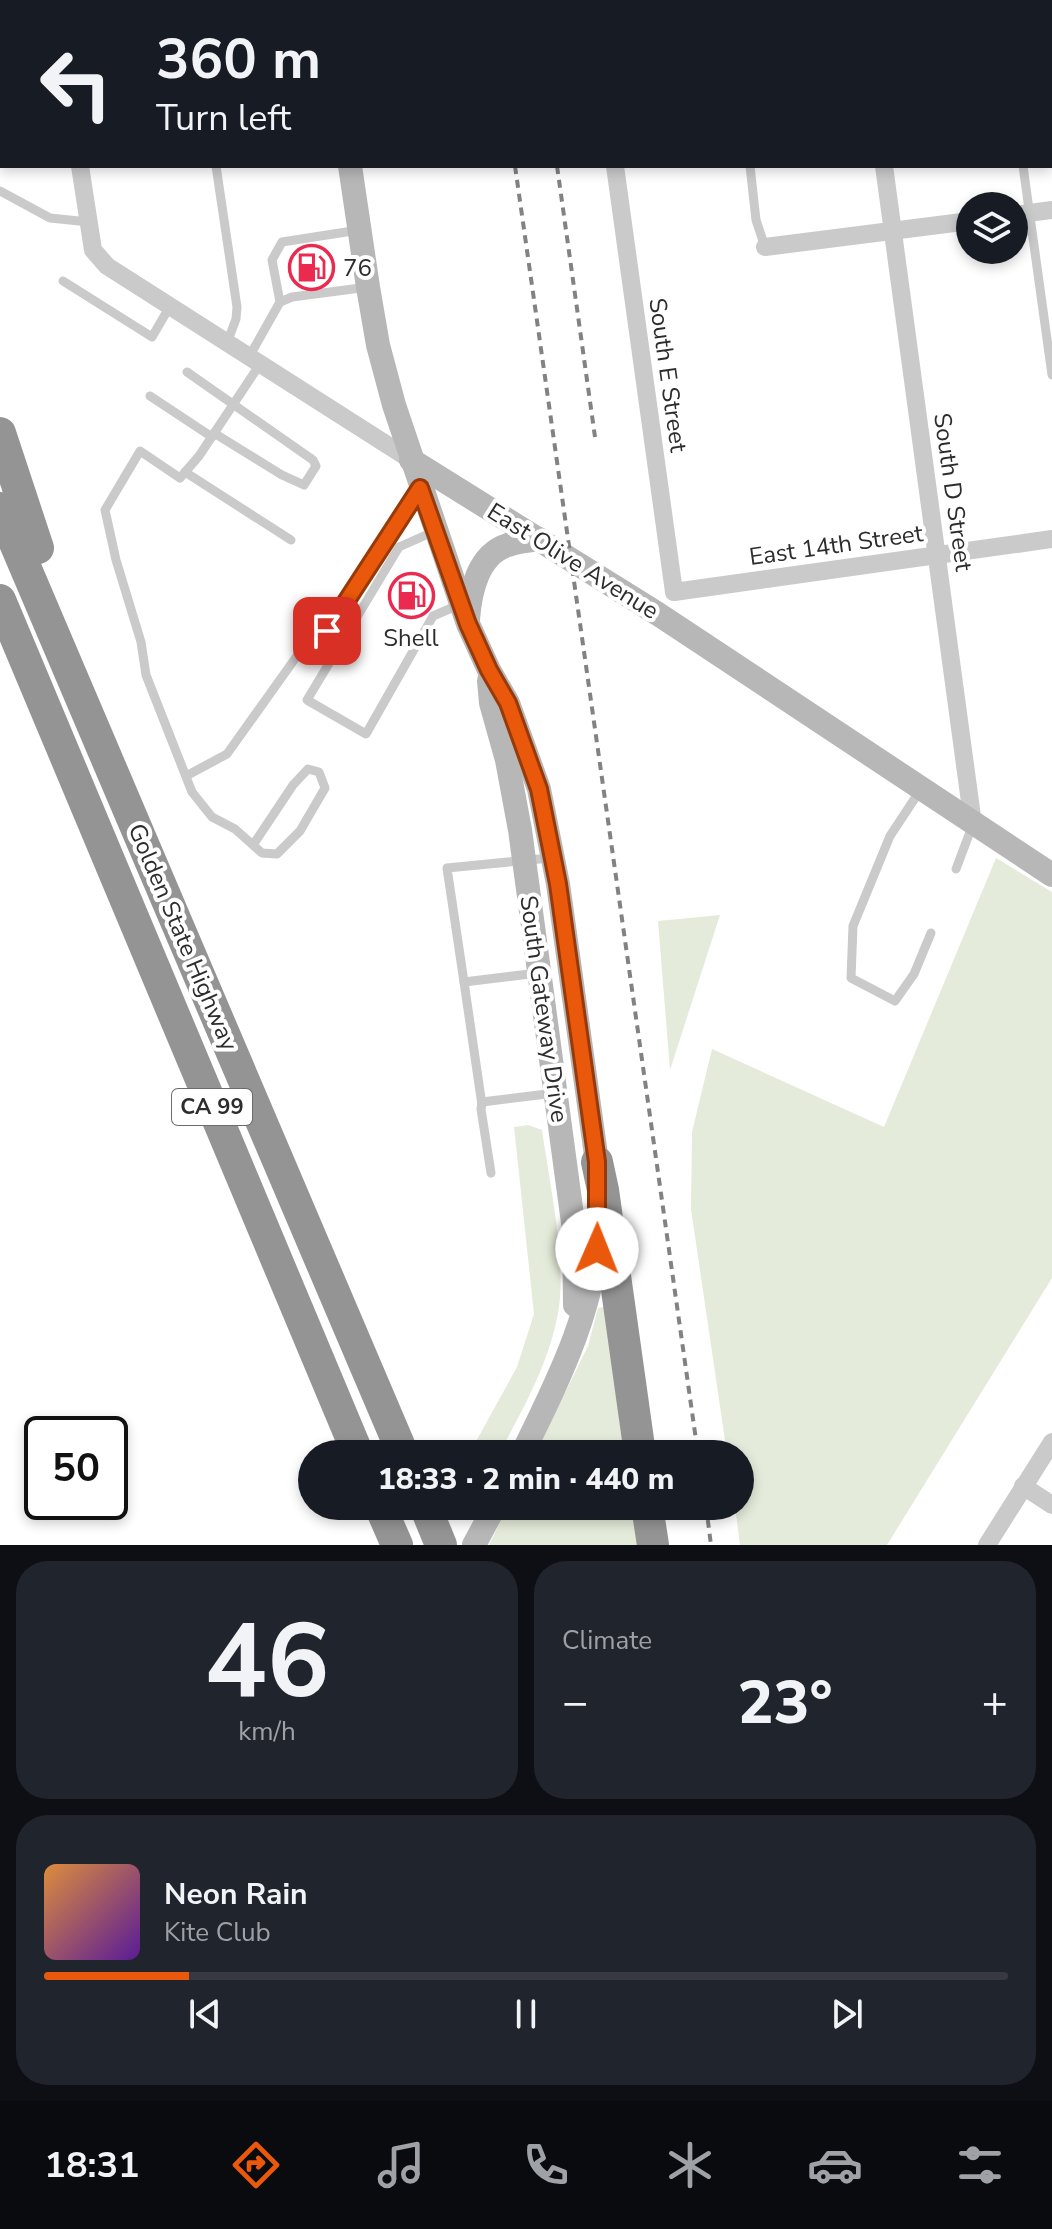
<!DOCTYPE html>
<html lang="en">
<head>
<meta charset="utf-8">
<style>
  body { margin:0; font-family:"Nunito Sans",sans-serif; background:#20242c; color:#f1f3f6; height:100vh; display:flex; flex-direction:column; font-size:30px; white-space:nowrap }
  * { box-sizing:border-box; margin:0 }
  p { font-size:26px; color:#9ea1a6 }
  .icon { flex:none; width:44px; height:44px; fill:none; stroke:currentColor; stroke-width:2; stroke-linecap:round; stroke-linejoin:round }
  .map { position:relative; height:1545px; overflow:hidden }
  .side { display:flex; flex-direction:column; gap:16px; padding:16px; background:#0d0f14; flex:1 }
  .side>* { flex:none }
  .guide { position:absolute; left:0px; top:0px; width:1052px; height:168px; box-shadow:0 4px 12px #0003; background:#171b24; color:#f1f3f6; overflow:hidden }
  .controls { position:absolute; left:956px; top:192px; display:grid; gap:16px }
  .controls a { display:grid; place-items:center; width:72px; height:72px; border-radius:50%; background:#171b24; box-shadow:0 4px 12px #0003; font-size:40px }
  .speed { position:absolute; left:24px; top:1416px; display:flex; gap:16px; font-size:40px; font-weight:700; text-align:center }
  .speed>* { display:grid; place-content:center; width:104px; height:104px; border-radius:50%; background:#171b24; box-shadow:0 4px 12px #0003; line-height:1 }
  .speed .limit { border:4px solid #111; border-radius:12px; background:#fff; color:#111 }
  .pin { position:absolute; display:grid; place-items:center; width:68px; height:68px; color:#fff; margin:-34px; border-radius:16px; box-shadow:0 4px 12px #0006 }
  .me { position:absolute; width:88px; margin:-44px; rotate:1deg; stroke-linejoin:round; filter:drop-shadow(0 0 6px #0008) }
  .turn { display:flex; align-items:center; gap:28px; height:168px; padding:0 24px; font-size:36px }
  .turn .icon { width:104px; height:104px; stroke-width:2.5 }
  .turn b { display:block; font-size:56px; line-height:68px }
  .big { font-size:60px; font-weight:800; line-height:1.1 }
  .side .widget { flex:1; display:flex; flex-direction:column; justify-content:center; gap:12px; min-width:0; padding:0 28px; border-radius:32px; background:#20242c }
  .side .dial { align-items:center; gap:0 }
  .dial b { font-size:104px; line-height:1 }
  .song { display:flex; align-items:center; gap:24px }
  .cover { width:96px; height:96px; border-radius:12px; background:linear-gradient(135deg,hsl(30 70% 55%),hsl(270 70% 35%)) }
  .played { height:8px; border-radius:4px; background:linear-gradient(90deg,#ea580c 15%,#363941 15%) }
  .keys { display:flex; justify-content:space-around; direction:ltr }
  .heat { display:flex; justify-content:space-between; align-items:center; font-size:44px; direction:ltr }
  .side .tiles { flex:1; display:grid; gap:16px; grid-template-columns:1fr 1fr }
  .widget:last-child { grid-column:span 2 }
  .trip { position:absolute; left:298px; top:1440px; width:456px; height:80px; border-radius:40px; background:#171b24; box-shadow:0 4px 12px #0003; font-weight:800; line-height:80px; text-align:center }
  .dock { display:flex; height:128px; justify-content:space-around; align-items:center; background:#090b0e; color:#9ea1a6 }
  .dock .icon { width:56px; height:56px }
  .dock .current { color:#ea580c }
  .dock b { font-size:36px; color:#f1f3f6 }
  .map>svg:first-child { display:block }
  .green { fill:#e5ebda }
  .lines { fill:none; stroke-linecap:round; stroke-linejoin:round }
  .lane { stroke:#cacaca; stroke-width:9 }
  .street { stroke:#cacaca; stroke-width:18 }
  .secondary { stroke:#b7b7b7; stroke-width:24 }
  .highway { stroke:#949494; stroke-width:32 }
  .rail { stroke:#828282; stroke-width:4; stroke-dasharray:8 6; stroke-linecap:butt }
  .route-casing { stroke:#983908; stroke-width:20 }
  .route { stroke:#ea580c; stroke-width:14 }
  .labels { text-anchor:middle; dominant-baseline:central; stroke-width:8; stroke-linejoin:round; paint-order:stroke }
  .shield { fill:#fff; stroke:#6c6c6c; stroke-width:2 }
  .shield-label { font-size:22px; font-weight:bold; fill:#2d2d2d }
  .poi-label { font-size:24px; fill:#2d2d2d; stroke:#fff; text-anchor:start }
  .street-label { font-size:24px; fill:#2d2d2d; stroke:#fff }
</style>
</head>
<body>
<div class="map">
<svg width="1052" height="1545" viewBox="0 0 1052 1545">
  <rect width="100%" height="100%" fill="#fff"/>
  <g class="green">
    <path d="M996,858L1052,892V1278L887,1545H740L735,1506H740V1454H727L691,1209L692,1132L712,1049L884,1127Z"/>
    <path d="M720,915L670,1070L658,921Z"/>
    <path d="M528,1125L542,1130C549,1180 566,1258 559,1307C551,1360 524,1407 499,1454H469L517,1367L534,1314L514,1127Z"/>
    <path d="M607,1306L627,1454H535L588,1346L598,1308Z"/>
    <path d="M508,1506H634L639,1545H489Z"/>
  </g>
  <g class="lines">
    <g class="lane">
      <path d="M191,0L192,2"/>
      <path d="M724,0L725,2"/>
      <path d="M1000,0V2"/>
      <path d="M216,166L237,307L236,319L227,343"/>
      <path d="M750,166L756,220L765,247"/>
      <path d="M1023,166L1052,375"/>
      <path d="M0,191L50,218L89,222"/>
      <path d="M63,281L152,337L170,306"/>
      <path d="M280,302L272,260L282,242L359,230"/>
      <path d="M249,357L280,302L292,297L368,287"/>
      <path d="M187,372L313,460L316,466L304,485L282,475L214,433"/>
      <path d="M150,396L212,437"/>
      <path d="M185,472L291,540"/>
      <path d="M435,531L399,547L307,700L366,734L433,616L461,604"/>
      <path d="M327,631L418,491"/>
      <path d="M186,776L227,754L304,646"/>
      <path d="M921,789L890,836L853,926L851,978L895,1001L914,974L931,933"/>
      <path d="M253,845L293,785L308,769L319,772L325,788L300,831L277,854L262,853L235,829L212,817L192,792L146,675L141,642L116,560L105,510L140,451L180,478L199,456L260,364"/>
      <path d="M956,869L973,824"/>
      <path d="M538,973L464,982L447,868L550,858"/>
      <path d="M464,982L482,1105"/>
      <path d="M491,1173L481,1109L482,1102L555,1093"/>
    </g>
    <g class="street">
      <path d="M55,0V2"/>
      <path d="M592,0L593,2"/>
      <path d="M861,0V2"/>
      <path d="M162,2L179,0"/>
      <path d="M0,23H2"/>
      <path d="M80,166L93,250L107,266L411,460"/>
      <path d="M615,166L674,592"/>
      <path d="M884,166L973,824"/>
      <path d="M1014,215L1052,210"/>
      <path d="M765,247L970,221"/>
      <path d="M674,592L1052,539"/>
      <path d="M1023,1486L1052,1505"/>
      <path d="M987,1545L1052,1442"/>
    </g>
    <g class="secondary">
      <path d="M328,0V2"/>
      <path d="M350,166L368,287L378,345L394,405L468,624L489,670L508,703L539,789L558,884L597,1162V1179"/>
      <path d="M411,460L658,614L1052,875"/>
      <path d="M468,619C470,592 478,554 508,545C518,541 529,541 539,539"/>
      <path d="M489,681L491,703L507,760L520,830L574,1230L575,1305"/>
      <path d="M522,1454C558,1381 596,1307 599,1223"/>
      <path d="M474,1545L495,1506"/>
    </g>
    <g class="highway">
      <path d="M0,433L38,548"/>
      <path d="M0,508L403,1454"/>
      <path d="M0,600L358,1454"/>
      <path d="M597,1162L603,1190L640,1454"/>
      <path d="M380,1506L397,1545"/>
      <path d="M425,1506L441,1545"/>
      <path d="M647,1506L653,1545"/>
    </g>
    <g class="rail">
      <path d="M492,0V2"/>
      <path d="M533,0V2"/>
      <path d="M515,166L698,1454"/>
      <path d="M557,166L595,437"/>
      <path d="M706,1506L711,1545"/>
    </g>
  </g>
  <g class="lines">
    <defs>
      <path id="route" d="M327,631L420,488L468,624L489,670L508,703L539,789L558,884L597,1162V1249"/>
    </defs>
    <use href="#route" class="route-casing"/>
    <use href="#route" class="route"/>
  </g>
  <defs>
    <symbol id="fuel-ring" viewBox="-11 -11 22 22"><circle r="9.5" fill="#fff" stroke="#ea2a4e" stroke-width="1.5"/><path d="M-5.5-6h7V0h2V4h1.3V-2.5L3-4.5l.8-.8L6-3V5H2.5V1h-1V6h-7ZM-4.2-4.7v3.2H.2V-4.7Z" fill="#ea2a4e"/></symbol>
  </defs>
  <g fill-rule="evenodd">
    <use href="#fuel-ring" x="286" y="242" width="51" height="51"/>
    <use href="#fuel-ring" x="386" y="570" width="51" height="51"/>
  </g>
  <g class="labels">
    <rect class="shield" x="172" y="1089" width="80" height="36" rx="6"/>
    <g class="shield-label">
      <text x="212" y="1107">CA 99</text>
    </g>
    <g class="poi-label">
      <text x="343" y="268">76</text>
      <text x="411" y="638" text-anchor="middle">Shell</text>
    </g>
    <g class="street-label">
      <text transform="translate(668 375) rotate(82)">South E Street</text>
      <text transform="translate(953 492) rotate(82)">South D Street</text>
      <text transform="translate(836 545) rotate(-8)">East 14th Street</text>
      <text transform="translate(573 561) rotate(32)">East Olive Avenue</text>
      <text transform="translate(183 937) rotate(67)">Golden State Highway</text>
      <text transform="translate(544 1009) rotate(82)">South Gateway Drive</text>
    </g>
  </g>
</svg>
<div class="controls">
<a><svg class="icon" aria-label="layers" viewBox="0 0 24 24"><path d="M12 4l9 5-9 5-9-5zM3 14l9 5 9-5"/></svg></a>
</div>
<div class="speed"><div class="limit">50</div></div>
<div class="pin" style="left:327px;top:631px;background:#d93025"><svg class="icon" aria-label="arrive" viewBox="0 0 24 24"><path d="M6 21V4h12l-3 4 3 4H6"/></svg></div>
<svg class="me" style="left:597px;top:1249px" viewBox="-20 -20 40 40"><circle r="19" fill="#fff"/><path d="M0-13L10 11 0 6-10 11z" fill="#ea580c"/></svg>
<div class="trip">18:33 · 2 min · 440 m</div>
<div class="guide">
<div class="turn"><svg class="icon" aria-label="left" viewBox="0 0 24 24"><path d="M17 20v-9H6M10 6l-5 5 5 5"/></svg><div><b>360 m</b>Turn left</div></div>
</div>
</div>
<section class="side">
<div class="tiles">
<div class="widget dial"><b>46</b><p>km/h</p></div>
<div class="widget"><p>Climate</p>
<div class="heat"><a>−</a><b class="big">23°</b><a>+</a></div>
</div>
<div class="widget">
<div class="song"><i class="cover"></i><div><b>Neon Rain</b><p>Kite Club</p></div></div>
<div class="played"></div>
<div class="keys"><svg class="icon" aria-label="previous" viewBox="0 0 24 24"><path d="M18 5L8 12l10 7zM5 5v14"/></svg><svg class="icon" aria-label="pause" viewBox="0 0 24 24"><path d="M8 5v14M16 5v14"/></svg><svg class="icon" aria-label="next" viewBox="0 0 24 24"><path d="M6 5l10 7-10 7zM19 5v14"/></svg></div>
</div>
</div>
</section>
<nav class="dock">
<b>18:31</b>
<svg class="icon current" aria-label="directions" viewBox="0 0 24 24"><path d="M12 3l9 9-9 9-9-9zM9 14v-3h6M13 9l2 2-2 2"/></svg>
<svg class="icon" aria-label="music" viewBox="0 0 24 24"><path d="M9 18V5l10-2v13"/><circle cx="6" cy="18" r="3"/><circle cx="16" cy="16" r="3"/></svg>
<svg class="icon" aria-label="phone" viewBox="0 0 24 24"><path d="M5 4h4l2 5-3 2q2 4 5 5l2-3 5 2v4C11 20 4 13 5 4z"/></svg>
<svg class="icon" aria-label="climate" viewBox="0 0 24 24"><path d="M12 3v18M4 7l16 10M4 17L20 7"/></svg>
<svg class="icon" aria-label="car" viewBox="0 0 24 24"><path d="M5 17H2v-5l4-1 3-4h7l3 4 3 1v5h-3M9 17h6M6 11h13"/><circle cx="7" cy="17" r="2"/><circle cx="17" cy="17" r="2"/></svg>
<svg class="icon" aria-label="filters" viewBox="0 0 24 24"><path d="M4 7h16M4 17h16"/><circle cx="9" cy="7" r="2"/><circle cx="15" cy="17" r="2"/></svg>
</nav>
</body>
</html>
